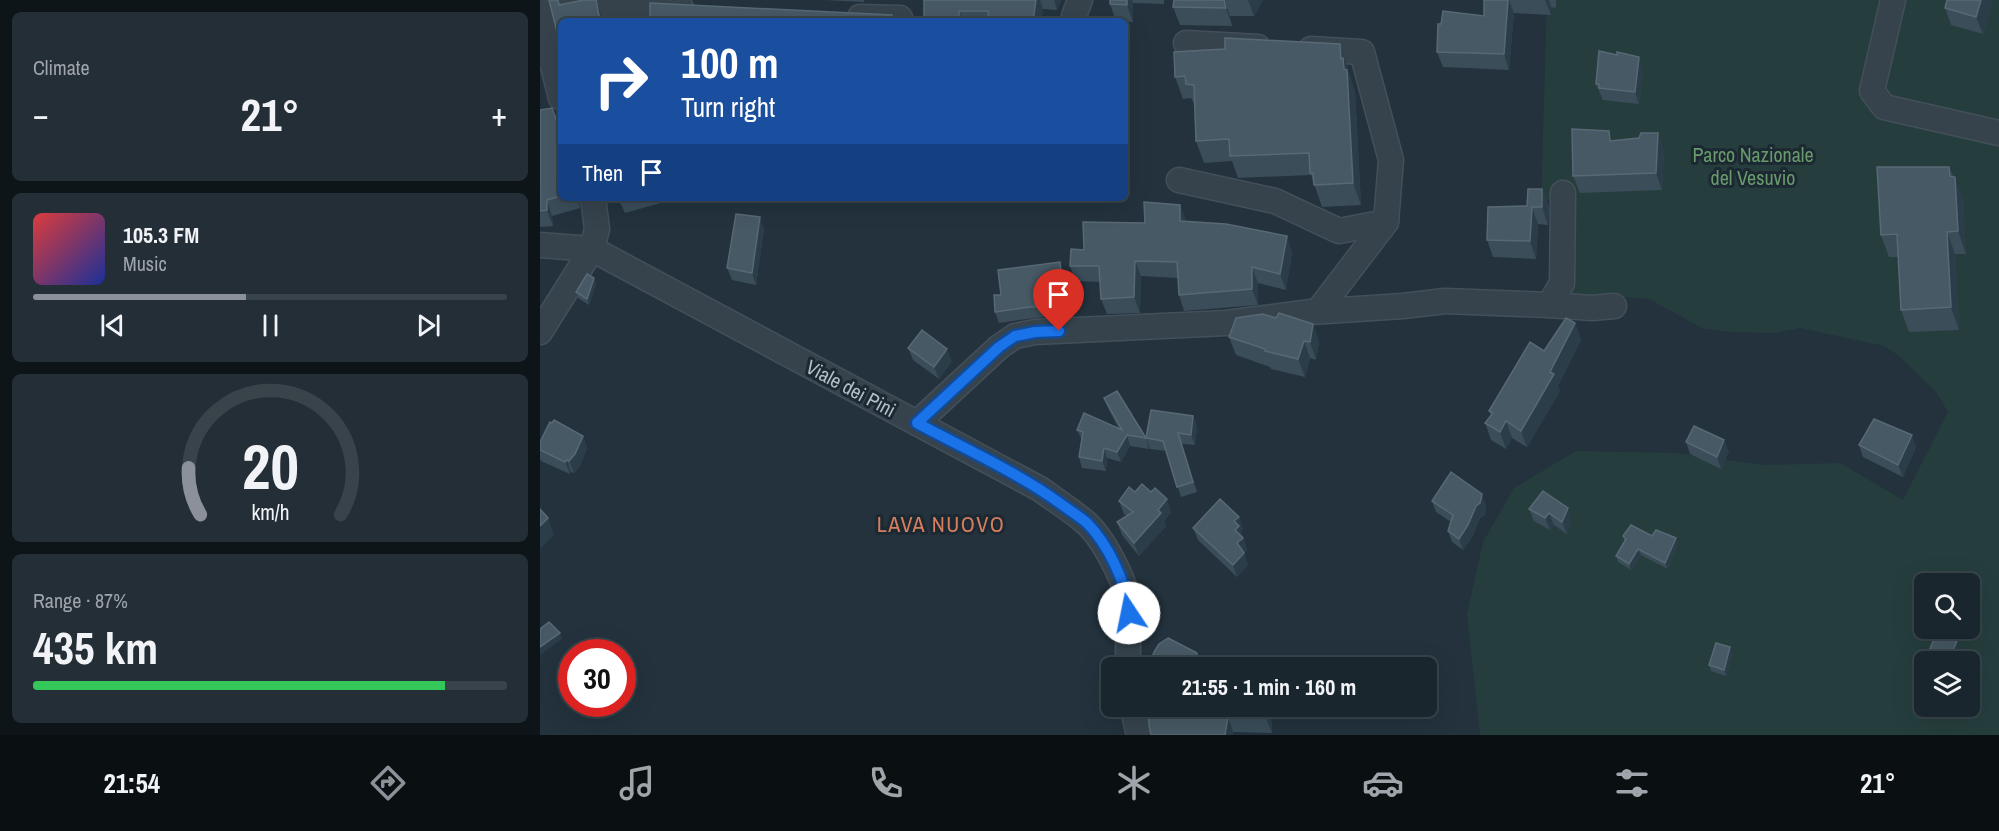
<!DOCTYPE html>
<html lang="en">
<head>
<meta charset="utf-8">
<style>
  body { margin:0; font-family:"Archivo Narrow",sans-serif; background:#232e36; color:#f1f3f6; height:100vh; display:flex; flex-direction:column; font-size:22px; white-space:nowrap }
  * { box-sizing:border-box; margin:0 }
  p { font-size:20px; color:#9fa5aa }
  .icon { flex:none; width:33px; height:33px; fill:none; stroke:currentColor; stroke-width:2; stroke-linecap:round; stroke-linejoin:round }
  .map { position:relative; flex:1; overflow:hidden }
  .side { display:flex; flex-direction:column; gap:12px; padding:12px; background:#0e1519; width:540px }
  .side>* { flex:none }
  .banner { position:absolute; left:18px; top:18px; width:570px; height:183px; border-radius:9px; box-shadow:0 6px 24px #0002,0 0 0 2px #38434a; background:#1a4fa0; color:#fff; overflow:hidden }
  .buttons { position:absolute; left:1374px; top:573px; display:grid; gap:12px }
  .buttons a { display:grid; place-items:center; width:66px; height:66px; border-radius:9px; background:#1a262e; box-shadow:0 6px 24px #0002,0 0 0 2px #38434a; font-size:30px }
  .speed { position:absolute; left:18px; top:639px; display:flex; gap:12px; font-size:30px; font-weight:700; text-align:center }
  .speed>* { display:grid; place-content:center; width:78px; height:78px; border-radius:50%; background:#1a262e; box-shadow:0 6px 24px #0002,0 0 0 2px #38434a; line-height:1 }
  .speed .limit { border:9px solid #d22; background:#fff; color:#111 }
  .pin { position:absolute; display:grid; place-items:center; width:51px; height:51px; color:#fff; margin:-62px -26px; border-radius:50% 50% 50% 0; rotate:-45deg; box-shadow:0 0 6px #0007 }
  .pin .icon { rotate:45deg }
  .me { position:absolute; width:66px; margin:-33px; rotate:349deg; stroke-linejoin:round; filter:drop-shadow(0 0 4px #0008) }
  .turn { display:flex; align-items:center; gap:21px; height:126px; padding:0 24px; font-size:27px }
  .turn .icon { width:78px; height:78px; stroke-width:2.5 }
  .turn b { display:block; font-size:42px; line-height:51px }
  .then { display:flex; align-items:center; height:57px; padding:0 24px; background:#0003; gap:12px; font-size:22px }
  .big { font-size:45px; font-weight:700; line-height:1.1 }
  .side .tile { flex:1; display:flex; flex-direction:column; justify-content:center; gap:9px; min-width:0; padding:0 21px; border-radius:9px; background:#232e36 }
  .side .dial { align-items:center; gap:0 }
  .dial svg { height:156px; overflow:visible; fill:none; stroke:#38434a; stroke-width:7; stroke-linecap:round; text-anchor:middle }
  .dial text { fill:#f1f3f6; stroke:none }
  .song { display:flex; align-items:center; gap:18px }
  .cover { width:72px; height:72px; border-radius:9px; background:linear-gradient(135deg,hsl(0 70% 55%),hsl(230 70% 35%)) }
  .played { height:6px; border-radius:3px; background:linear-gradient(90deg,#8c9099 45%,#38434a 45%) }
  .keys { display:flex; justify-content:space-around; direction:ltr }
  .heat { display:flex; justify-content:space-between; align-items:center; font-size:33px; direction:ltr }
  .charge { height:9px; border-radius:4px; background:linear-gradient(90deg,#34c759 87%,#38434a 0) }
  .trip { position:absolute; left:561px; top:657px; width:336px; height:60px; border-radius:9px; background:#1a262e; box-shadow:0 6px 24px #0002,0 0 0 2px #38434a; font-weight:700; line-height:60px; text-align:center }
  .menu { display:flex; height:96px; justify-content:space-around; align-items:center; background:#0a0f12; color:#9fa5aa }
  .menu .icon { width:42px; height:42px }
  .menu .on { color:#8c9099 }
  .menu b { font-size:27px; color:#f1f3f6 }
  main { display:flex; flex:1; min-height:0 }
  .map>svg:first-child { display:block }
  .green { fill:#253e3d; fill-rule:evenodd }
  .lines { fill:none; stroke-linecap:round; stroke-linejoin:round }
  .minor-casing { stroke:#434f59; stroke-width:27 }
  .minor { stroke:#36434d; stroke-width:24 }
  .wall { fill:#3a4d59 }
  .shaded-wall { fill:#2b3d49 }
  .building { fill:#475965; stroke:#586975; stroke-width:1.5 }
  .route-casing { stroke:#114b97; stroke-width:15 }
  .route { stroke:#1a73e8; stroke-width:10 }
  .labels { text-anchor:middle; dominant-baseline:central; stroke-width:6; stroke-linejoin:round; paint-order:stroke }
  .park-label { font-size:20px; fill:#699a6c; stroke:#1c2832 }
  .street-label { font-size:20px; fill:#b2bec8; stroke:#1c2832 }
  .quarter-label { font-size:22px; letter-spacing:1.5px; fill:#d67f5f; stroke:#1c2832 }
</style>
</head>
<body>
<main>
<section class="side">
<div class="tile"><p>Climate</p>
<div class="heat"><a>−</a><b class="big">21°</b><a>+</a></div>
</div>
<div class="tile">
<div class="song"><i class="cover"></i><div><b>105.3 FM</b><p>Music</p></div></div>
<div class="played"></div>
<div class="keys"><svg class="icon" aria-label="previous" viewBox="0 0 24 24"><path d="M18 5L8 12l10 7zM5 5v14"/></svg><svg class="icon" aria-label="pause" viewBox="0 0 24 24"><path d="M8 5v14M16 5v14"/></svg><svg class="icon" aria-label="next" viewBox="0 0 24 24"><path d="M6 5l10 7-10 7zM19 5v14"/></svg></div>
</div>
<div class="tile dial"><svg viewBox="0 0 100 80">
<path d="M14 69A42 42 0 1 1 86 69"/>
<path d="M14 69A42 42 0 0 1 8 45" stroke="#8c9099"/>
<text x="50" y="56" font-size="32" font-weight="700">20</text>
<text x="50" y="72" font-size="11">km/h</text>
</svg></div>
<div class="tile"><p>Range · 87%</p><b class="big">435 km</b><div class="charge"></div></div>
</section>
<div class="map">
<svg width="1459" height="735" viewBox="0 0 1459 735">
  <rect width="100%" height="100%" fill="#23323d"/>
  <path class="green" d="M1007,0H1459V735H940L927,614L943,542L974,488L1036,451L1135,453L1224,465L1300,463L1363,500L1408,412L1396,392L1358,355L1344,346L1260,328L1234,333L1191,332L1164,329L1109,299L1082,297L1029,299L1013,199L1001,202ZM1384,584H1430V628H1384ZM1384,662H1430V706H1384Z"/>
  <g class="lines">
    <defs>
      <g id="minor">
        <path d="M0,0L141,8"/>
        <path d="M1353,0L1332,91L1344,107L1459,133"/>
        <path d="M0,15L21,98"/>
        <path d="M534,16L540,0"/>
        <path d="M320,17L360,18"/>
        <path d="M646,43L718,47"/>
        <path d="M771,49L822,52L851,160L846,222L778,311"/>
        <path d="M639,180L735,201L799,231L846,222"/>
        <path d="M0,245L52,249L500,489C515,500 531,510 545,522C562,536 586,581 588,603C590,624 587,646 588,668"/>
        <path d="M1009,305L1052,308L1074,306"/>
        <path d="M0,332L52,249L57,229L53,198"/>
        <path d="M377,423L459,347L475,336L495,332L686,323L771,312L863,306L905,301L1009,305L1022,283L1023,193"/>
        <path d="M592,706L599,735"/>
      </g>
    </defs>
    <use href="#minor" class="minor-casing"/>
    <use href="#minor" class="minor"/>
  </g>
  <g class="wall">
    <path d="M285,0H324V2Z"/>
    <path d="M384,0H521L517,10L503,9L501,21H384Z"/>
    <path d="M570,0H624V4L593,3V22L576,21L570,4Z"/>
    <path d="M634,0H723L714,16H690L692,26L640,25L633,7Z"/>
    <path d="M944,0H1016V8L1011,7V15L974,13L969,70L903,67L897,52L901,24L944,16Z"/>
    <path d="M1453,0L1443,34L1411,25L1405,8Z"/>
    <path d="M800,44L807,66L808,71L815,92L821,205L782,207L771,175L698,178L692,161L664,163L656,141L655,106L651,98L643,99L635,77Z"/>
    <path d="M1103,69L1099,104L1063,100L1056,84Z"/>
    <path d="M0,110L21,133V198H40V208L12,216L13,226L0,227Z"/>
    <path d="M1124,150L1122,190L1040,193L1033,176Z"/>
    <path d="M1409,167L1423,199L1426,254H1415L1419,330L1369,332L1361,310L1358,257H1349L1341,235Z"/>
    <path d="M1002,189L1009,207L1008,225L998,224L996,259L953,257L947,240L987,206Z"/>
    <path d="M78,198H138L85,213Z"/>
    <path d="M646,220V222L752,252L746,290L718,283V305L644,311L639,295L638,278L601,276L600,313L567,314L561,299L560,282L536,281L530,266L544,250L605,223Z"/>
    <path d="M224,229L216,285L192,280L187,268Z"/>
    <path d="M524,273L528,311H523L524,316L494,318L459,323L455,312L461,295Z"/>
    <path d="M56,284L49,305L38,298L36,292Z"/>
    <path d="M736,318L773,324L779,342L776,360L770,358L765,377L731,369L730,367L696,355L689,337Z"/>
    <path d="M1035,323L1041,340L1018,386L1020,391L987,447L972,438L966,449L951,440L945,423L951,416L949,411L1004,351Z"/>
    <path d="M368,348L412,361L399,379L373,360Z"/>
    <path d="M564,398L606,438L609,449L590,446L581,462L567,458L566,471L542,468L539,457L542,440L537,430L579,429L568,408Z"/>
    <path d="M653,416L657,427L655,445L642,444L657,492L641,497L626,451L610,449L606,438Z"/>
    <path d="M12,423L43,436L47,448L40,466L34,473L31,472L30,474L1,461L0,458V442Z"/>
    <path d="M1146,442L1189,452L1181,469L1150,454Z"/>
    <path d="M1319,445L1376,447L1363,477L1323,457Z"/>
    <path d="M1003,491L1032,520L1027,534L1014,525L1010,530L994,521L989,509Z"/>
    <path d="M595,492L631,512L624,521L626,526L599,556L582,535L577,522L587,516L584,514L579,501Z"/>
    <path d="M892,501L946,506L945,515L940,518L932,537L923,550L912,542L908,531L911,522L896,512Z"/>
    <path d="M699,517L703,529L701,531L707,550L704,553L708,565L697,577L658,540L653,528Z"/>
    <path d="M1083,536H1112L1136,538L1138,544L1128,569L1101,555L1091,570L1078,562L1076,556L1085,542Z"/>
    <path d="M1193,653L1186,676L1171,671L1169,665Z"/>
    <path d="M731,712L732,733L693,732L609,725Z"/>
  </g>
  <g class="shaded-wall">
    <path d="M56,0L62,17L63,21H60Z"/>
    <path d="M496,0H500L503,9L501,21H493Z"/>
    <path d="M514,0H521L517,10Z"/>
    <path d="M587,0H592L593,3V22L587,5Z"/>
    <path d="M685,0L690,16L692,26L686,8Z"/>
    <path d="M708,0H723L714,16Z"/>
    <path d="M968,0H969L974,13L969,70L964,54Z"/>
    <path d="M1005,0H1009L1011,7V15Z"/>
    <path d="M1441,0H1453L1443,34L1436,17Z"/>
    <path d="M419,11L423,21H419Z"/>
    <path d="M800,44L807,66L808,71L815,92L821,205L813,183Z"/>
    <path d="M1099,57L1103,69L1099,104L1095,92Z"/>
    <path d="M1118,133L1124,150L1122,190L1116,173Z"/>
    <path d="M1409,167L1415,185V177L1423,199L1426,254L1418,231Z"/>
    <path d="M1002,189L1009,207L1008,225L1002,207Z"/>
    <path d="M36,198H40V208Z"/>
    <path d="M7,200L12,216L13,226L7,210Z"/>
    <path d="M640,205L646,220V237L640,221Z"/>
    <path d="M992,207L998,224L996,259L990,241Z"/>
    <path d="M220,217L224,229L216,285L212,273Z"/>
    <path d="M1407,232L1415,254L1419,330L1411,307Z"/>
    <path d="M747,236L752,252L746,290L740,274Z"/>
    <path d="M595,261L601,276L600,313L594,297Z"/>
    <path d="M520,262L524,273L528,311L524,300Z"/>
    <path d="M712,267L718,283V305L712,289Z"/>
    <path d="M54,278L56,284L49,305L47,299Z"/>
    <path d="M1035,323L1041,340L1018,386L1020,391L987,447L981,431Z"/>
    <path d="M773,324L779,342L776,360L770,342Z"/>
    <path d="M764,341L770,358L765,377L758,359Z"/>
    <path d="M407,349L412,361L399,379L394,367Z"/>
    <path d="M653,416L657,427L655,445L651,435Z"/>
    <path d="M966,421L972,438L966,449L960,432Z"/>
    <path d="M587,435L590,446L581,462L577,452Z"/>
    <path d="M1372,435L1376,447L1363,477L1358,465Z"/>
    <path d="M43,436L47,448L40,466L34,473L29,461Z"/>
    <path d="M1184,440L1189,452L1181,469L1177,457Z"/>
    <path d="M564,448L567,458L566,471L562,461Z"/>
    <path d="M27,460L31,472L30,474L25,462Z"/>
    <path d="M942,494L946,506L945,515L940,518L932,537L923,550L919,539Z"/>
    <path d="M627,499L631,512L624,521L626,526L599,556L594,543Z"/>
    <path d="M1028,508L1032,520L1027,534L1022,522Z"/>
    <path d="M1009,513L1014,525L1010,530L1005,518Z"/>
    <path d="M699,517L703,529L701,531L703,538L702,539L703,538L707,550L701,555L697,543L694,521Z"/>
    <path d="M8,518L14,535L0,549V526Z"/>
    <path d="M1136,538L1138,544L1128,569L1125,563Z"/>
    <path d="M1098,549L1101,555L1091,570L1089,564Z"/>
    <path d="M704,553L708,565L697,577L693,565Z"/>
    <path d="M20,633L22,639L0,655V647Z"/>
    <path d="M1417,641L1421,653L1418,662H1408Z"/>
    <path d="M1190,647L1193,653L1186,676L1184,670Z"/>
    <path d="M726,706H729L731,712L732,733L726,718Z"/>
    <path d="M688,717L693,732V735H685Z"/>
  </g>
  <g class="building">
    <path d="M9,0H18L19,5L44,0H56L60,21H21V48Z"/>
    <path d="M384,0H496L493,21H449L448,11H419V21H384Z"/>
    <path d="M570,0H587V5L570,4Z"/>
    <path d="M634,0H684L686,8L633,7Z"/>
    <path d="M944,0H968L964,54L897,52L898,24H901L903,11L944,16Z"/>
    <path d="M1407,0H1441L1436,17L1405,8Z"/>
    <path d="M110,3L352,15L351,21H110Z"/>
    <path d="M685,38L800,44L801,59L803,58L804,69L807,70L813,183L774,185L773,173H770L769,153L690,156L689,139L656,141L654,85L646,84L645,76L635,77L634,52L685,49Z"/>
    <path d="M1059,51L1077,55V52L1099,57L1095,92L1059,88V84H1056Z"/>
    <path d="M12,108L21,133V196L7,200V210L0,211V110Z"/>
    <path d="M1032,129L1069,131L1070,141L1099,138L1101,133H1118L1116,173L1033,176Z"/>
    <path d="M1337,167H1409L1410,176L1415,177L1418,231L1407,232L1411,307L1361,310L1357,234L1341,235Z"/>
    <path d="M988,189H1002V207H992L990,241L947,240L948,207L987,206Z"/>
    <path d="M604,202L640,205V221L686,224L747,236L740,274L712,267V289L639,295L637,262L595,261L594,297L561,299L559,266H530L531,249L544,250L543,222L605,223Z"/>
    <path d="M196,214L220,217L212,273L187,268Z"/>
    <path d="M520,262L524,300H520V306L490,307L455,312L454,295H461L458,270Z"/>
    <path d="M47,274L54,278L47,299L36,292Z"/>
    <path d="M739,313L773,324L770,342L764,341L758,359L725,351V349L689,337L696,318L723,314L736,318Z"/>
    <path d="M1026,318L1035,323L1010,372L1014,374L981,431L966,421L960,432L945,423L953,413L949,411L990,342L1004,351Z"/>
    <path d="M382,330L407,349L394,367L368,348Z"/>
    <path d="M577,391L606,438L587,435L577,452L564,448L562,461L539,457L543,432L537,430L544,413L582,430L564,398Z"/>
    <path d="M611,410L653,416L651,435L638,433L653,482L637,487L623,441L606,438Z"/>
    <path d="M1334,419L1372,435L1358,465L1319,445Z"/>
    <path d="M14,420L43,436L35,454L29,461L27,460L25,462L0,450V442L10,422L12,423Z"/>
    <path d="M1154,426L1184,440L1177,457L1146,442Z"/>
    <path d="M911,472L942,494L940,503L936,506L928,525L919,539L908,531L913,515L892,501Z"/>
    <path d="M602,484L611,492L615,488L627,499L618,510L621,513L594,543L577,522L593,512L579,501L589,487L595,492Z"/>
    <path d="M1003,491L1028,508L1022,522L1009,513L1005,518L989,509Z"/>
    <path d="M680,499L699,517L694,521L699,526L695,530L703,538L697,543L704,553L693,565L653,528Z"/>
    <path d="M0,509L8,518L0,526Z"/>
    <path d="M1091,525L1112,536L1116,530L1136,538L1125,563L1098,549L1089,564L1076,556L1086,539L1083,536Z"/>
    <path d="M9,622L20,633L0,647V629Z"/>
    <path d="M1397,632L1417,641L1408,662H1394L1386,658Z"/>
    <path d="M628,638L657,653V656L673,662V668H608L614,652L619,644Z"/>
    <path d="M1176,643L1190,647L1184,670L1169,665Z"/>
    <path d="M608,706H726V718L688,717L685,735H611L609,725Z"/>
  </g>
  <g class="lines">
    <defs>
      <path id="route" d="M519,331L495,332L475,336L459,347L377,423C425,449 477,472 521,504C529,510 539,516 547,523C568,544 587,584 589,613"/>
    </defs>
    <use href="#route" class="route-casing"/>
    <use href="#route" class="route"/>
  </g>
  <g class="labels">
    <g class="park-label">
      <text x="1213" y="154">Parco Nazionale<tspan x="1213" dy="23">del Vesuvio</tspan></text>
    </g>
    <g class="street-label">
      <text transform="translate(311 388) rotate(28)">Viale dei Pini</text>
    </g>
    <g class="quarter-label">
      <text x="401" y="524">LAVA NUOVO</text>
    </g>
  </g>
</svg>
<div class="buttons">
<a><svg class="icon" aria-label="search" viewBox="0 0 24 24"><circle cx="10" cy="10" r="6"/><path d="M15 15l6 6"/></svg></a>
<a><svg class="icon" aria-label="layers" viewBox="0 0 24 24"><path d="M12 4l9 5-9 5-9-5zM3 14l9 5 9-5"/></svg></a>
</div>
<div class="speed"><div class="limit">30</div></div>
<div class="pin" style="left:519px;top:331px;background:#d93025"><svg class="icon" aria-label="arrive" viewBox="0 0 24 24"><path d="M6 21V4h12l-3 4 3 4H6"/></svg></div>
<svg class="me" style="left:589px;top:613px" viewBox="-20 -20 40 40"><circle r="19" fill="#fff"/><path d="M0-13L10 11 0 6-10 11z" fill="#1a73e8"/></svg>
<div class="trip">21:55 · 1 min · 160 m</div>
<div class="banner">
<div class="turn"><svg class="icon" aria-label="right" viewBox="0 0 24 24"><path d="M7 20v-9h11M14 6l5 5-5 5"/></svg><div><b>100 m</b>Turn right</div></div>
<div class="then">Then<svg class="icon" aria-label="arrive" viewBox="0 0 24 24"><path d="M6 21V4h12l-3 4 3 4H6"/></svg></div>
</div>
</div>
</main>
<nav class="menu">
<b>21:54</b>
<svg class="icon on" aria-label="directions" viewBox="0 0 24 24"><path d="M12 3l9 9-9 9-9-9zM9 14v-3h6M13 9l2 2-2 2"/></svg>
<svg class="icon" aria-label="music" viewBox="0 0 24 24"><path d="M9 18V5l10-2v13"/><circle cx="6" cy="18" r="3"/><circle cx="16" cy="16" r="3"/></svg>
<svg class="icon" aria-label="phone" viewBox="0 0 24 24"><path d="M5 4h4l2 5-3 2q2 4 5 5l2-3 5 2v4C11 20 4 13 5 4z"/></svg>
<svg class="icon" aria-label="climate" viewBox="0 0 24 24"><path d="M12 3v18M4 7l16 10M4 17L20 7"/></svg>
<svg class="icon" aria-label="car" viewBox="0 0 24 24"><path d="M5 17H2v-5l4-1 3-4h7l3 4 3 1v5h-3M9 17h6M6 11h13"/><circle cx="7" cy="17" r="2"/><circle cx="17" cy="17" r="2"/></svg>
<svg class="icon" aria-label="filters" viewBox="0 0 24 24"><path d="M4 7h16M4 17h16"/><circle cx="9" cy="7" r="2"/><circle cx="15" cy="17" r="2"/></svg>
<b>21°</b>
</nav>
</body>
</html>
